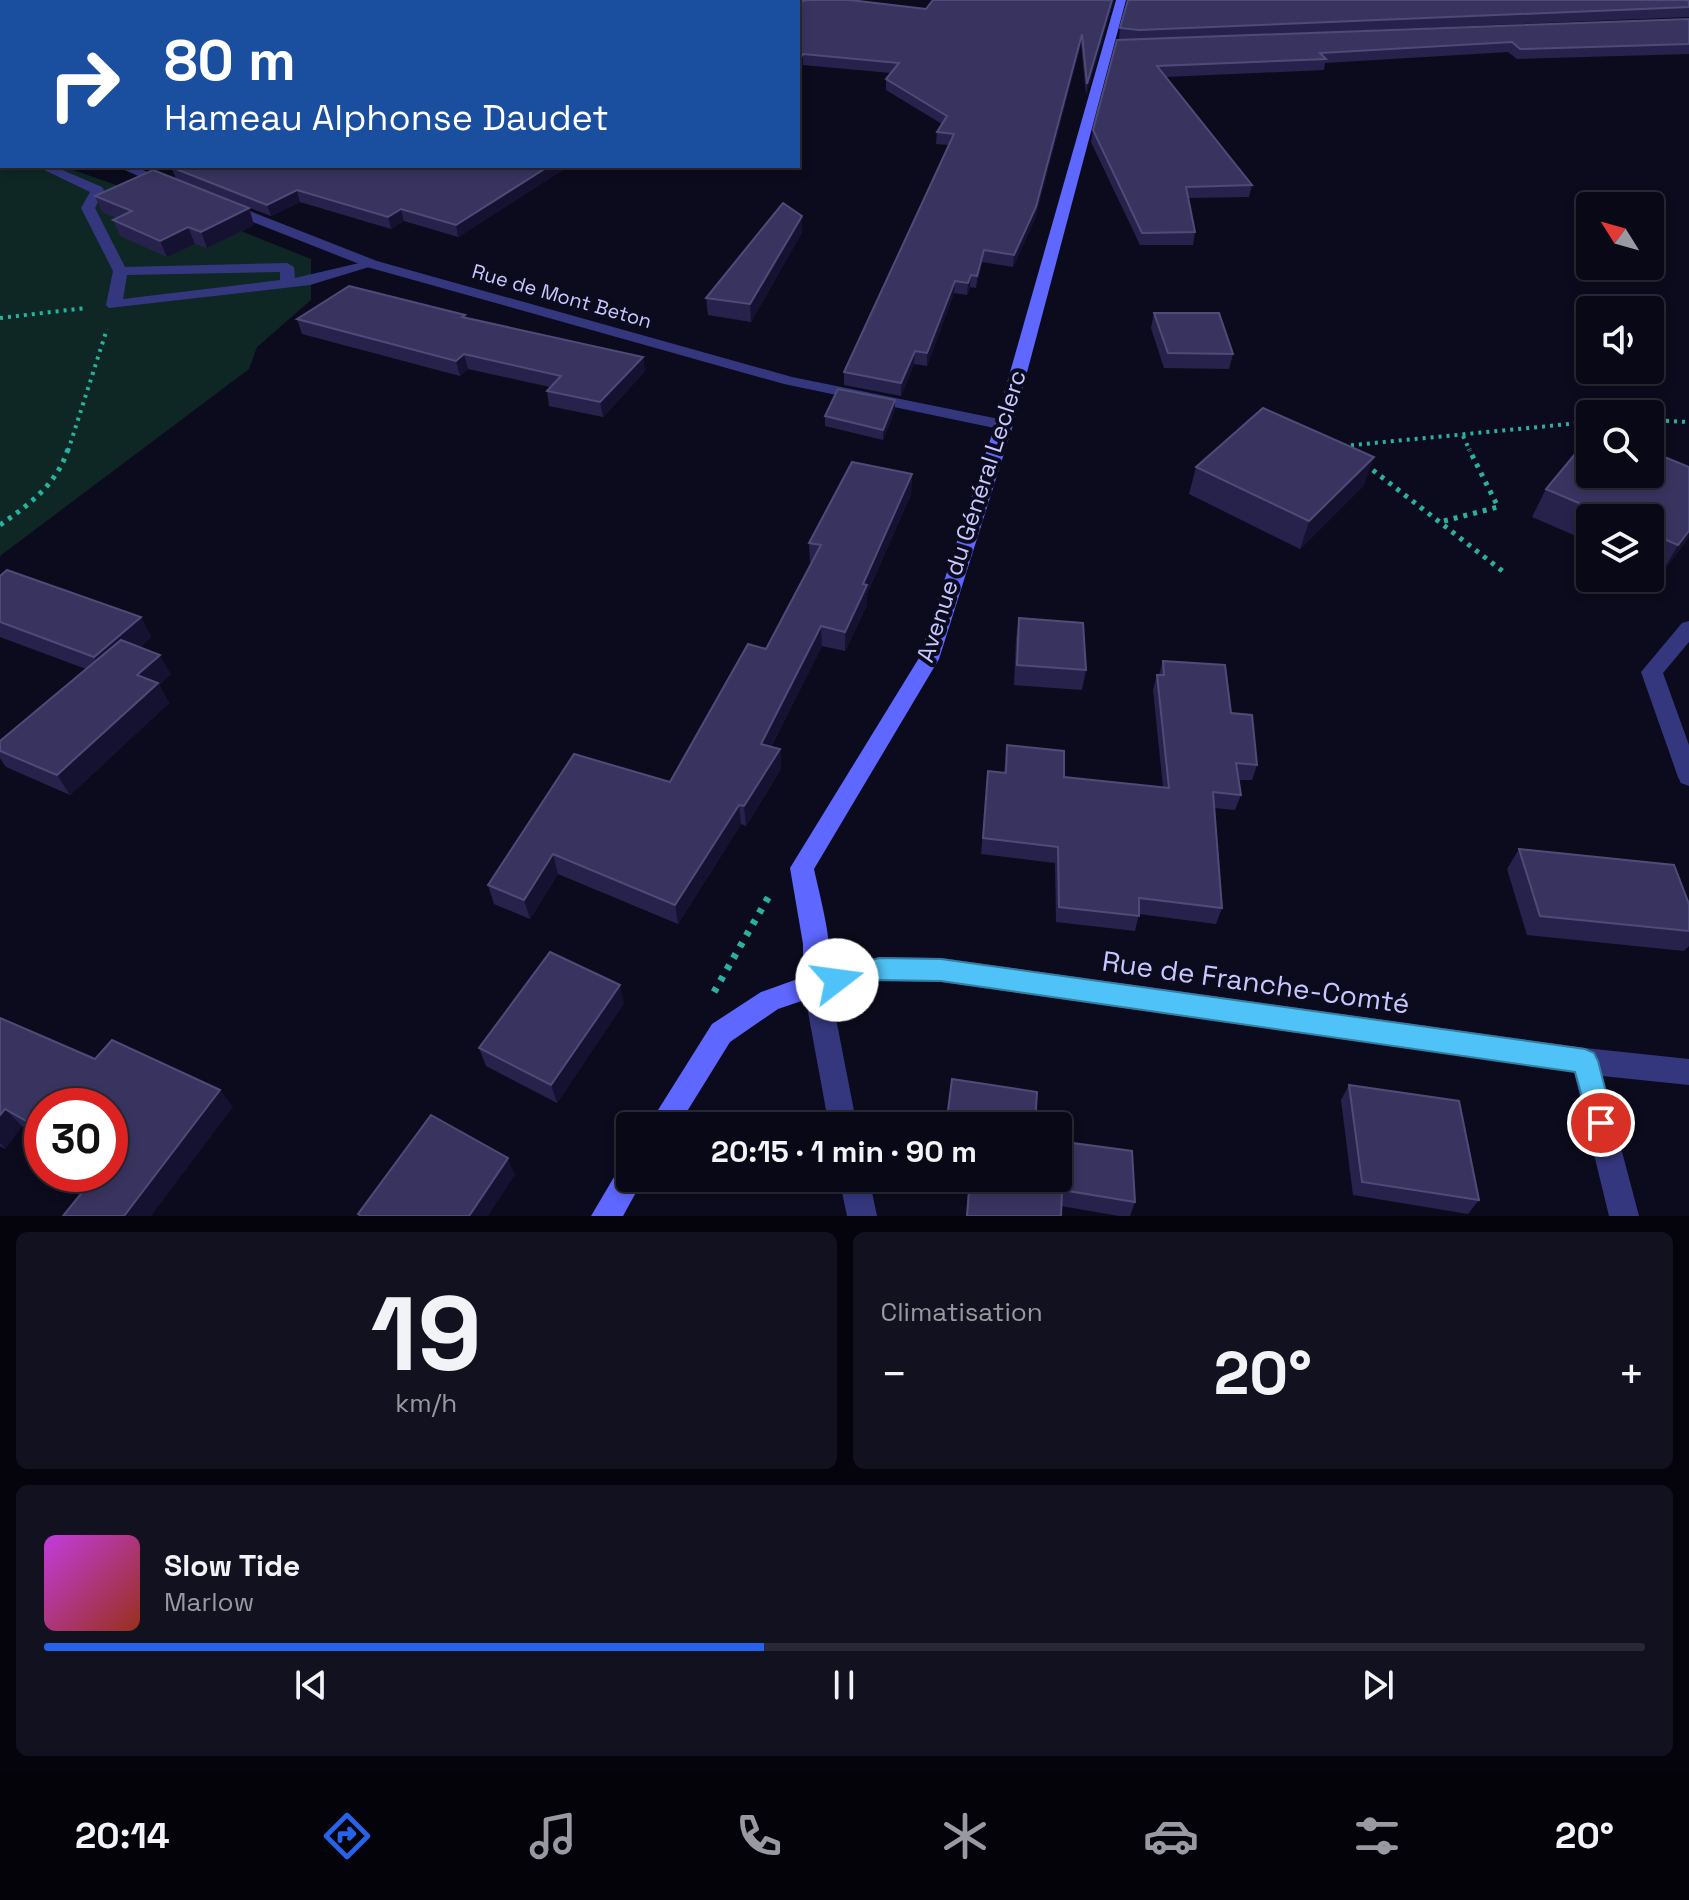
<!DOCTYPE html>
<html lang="fr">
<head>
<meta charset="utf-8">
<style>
  body { margin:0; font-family:"Space Grotesk",sans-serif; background:#12111f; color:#f1f3f6; height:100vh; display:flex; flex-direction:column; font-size:30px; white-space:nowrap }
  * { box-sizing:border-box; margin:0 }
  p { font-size:26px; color:#999aa1 }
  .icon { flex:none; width:44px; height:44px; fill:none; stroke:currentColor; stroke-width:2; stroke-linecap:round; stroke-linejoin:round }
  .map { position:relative; height:1216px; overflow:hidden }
  .drawer { display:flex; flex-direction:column; gap:16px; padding:16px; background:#05040c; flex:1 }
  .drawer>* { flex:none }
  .guide { position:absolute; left:0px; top:0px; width:800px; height:168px; box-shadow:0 4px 12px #0003,0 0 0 2px #292935; background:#1a4fa0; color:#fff; overflow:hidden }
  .needle { width:52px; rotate:307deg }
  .controls { position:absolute; left:1576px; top:192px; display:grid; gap:16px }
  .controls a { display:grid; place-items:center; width:88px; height:88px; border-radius:8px; background:#090816; box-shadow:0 4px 12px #0003,0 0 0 2px #292935; font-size:40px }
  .speed { position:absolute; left:24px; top:1088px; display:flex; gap:16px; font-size:40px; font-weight:700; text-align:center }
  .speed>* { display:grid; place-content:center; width:104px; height:104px; border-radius:50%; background:#090816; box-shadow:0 4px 12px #0003,0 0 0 2px #292935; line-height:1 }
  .speed .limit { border:12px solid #d22; background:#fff; color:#111 }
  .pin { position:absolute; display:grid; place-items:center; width:68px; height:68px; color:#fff; margin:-34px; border:4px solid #fff; border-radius:50%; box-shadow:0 2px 8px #0007 }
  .me { position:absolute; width:88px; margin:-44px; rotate:75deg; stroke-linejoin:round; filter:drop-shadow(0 0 6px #0008) }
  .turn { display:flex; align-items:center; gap:28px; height:168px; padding:0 32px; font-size:36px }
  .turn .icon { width:104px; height:104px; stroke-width:2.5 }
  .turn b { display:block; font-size:56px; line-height:68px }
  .big { font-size:60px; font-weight:700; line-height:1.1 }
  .drawer .widget { flex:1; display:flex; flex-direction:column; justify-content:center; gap:12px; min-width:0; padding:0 28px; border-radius:12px; background:#12111f }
  .drawer .dial { align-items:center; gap:0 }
  .dial b { font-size:104px; line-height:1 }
  .song { display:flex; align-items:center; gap:24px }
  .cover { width:96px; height:96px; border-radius:12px; background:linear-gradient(135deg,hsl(290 70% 55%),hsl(10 70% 35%)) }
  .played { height:8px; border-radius:4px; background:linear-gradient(90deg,#2563eb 45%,#292935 45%) }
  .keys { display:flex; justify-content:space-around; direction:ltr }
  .heat { display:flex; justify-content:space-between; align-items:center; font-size:44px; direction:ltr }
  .drawer .tiles { flex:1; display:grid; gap:16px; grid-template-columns:1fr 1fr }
  .widget:last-child { grid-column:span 2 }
  .trip { position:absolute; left:616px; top:1112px; width:456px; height:80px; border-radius:8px; background:#090816; box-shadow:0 4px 12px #0003,0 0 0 2px #292935; font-weight:700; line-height:80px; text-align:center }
  .tabs { display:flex; height:128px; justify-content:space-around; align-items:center; background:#040309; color:#999aa1 }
  .tabs .icon { width:56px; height:56px }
  .tabs .on { color:#2563eb }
  .tabs b { font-size:36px; color:#f1f3f6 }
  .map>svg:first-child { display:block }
  .green { fill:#0e2724 }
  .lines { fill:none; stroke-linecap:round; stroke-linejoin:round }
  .path-far3 { stroke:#28b19e; stroke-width:3; stroke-dasharray:2 4; stroke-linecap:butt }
  .path-far2 { stroke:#28b19e; stroke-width:4; stroke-dasharray:3 5; stroke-linecap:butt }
  .path-far1 { stroke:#28b19e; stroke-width:5; stroke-dasharray:4 6; stroke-linecap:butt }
  .path { stroke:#28b19e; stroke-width:7; stroke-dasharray:5 8; stroke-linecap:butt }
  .service { fill:#34377e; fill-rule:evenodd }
  .minor { fill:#34377e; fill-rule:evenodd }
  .secondary { fill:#5e67ff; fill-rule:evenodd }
  .wall { fill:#27224c }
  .shaded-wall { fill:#151231 }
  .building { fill:#38345f; stroke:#4f4b78; stroke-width:2 }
  .route { fill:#4fc3f7; stroke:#337fa1; stroke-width:2 }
  .labels { text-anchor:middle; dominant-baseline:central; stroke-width:8; stroke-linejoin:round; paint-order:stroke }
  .far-street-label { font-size:20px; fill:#c8c7ff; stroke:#0c0b1d }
  .street-label { font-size:24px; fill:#c8c7ff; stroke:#0c0b1d }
  .near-street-label { font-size:28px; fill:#c8c7ff; stroke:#0c0b1d }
</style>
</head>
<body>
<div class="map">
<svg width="1689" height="1216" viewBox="0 0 1689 1216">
  <rect width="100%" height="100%" fill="#0c0b1d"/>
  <path class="green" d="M0,125L2,166H62L193,212L311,259V300L257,347L249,369L0,556Z"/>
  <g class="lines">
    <path class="path-far3" d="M416,0L424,2"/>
    <g class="path-far2">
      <path d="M0,318L86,308"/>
      <path d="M1650,420L1689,422"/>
      <path d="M1463,436L1470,451"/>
      <path d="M1343,446L1590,422"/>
      <path d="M68,451L107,329"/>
    </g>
    <g class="path-far1">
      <path d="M1365,464L1505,573"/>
      <path d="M1444,521L1498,507L1469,449"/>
      <path d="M0,525C30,504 57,484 68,449"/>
    </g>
    <path class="path" d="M714,992L769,896"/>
    <g class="service">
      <path d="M0,138L2,139V147L0,146Z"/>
      <path d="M36,166H53L102,187L104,190L95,208L125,267L287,263L294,267L295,278L372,260L379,264L310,285L109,308L106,305L113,271L81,208L90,192ZM280,272V280L123,299L127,275Z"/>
      <path d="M1689,621V642L1663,673L1689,745V786L1681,783L1678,777L1641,672L1682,623Z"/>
    </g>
    <g class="minor">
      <path d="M0,106L2,107V116L0,115Z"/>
      <path d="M116,166H134L175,184L163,187Z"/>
      <path d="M222,204H232L377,261L792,377L1004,420L1013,425L1004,430L784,384L367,267L222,210Z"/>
      <path d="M879,957L941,958L1585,1048L1689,1059V1085L1602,1076L1639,1216H1609L1574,1072L941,982L879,981L831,993L857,1126H829L803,985L807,977L816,973Z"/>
      <path d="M839,1178H869L877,1216H847Z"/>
    </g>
    <g class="secondary">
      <path d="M1116,0H1126L1013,425L939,659L814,869C821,902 839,962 825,993L778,1009L730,1042L678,1126H648L712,1024L761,992L803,977V944L790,868L919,658L995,425Z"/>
      <path d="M630,1162V1178H644L623,1216H591L620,1167Z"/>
    </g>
  </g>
  <g class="wall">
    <path d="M1114,0L1086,95L1081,44L1035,219L1013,267L982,262L976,288L970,287L967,295L954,293L927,366L914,364L901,396L844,385V372L949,145L936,144L937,132L942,124L886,90V79L891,73L803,65L798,2L926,9Z"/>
    <path d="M1689,7V17L1302,33L1689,19V54L1517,59L1508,52L1325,63L1324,70L1165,77L1252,185L1249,197L1188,198L1195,232L1193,245H1140L1091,142L1093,130L1130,40L1119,39L1120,28Z"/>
    <path d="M569,166L458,237L404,221L391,229L300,202L271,216L176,179L171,167Z"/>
    <path d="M95,196L249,208L254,225L207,248L195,244L167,257L120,236L113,220L116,218L102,212Z"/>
    <path d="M802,216V232L751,322L708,315L706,298Z"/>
    <path d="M1154,313L1233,354L1229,369L1164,368L1151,328Z"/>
    <path d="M465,315L466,318L643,357L645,371L603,417L549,406L547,391L550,387L468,369L460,376L302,334L297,319Z"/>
    <path d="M895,400V410L883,440L825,426V416Z"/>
    <path d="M1196,467L1364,485L1300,549L1189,494Z"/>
    <path d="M1689,467V537L1661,574L1650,569V518H1590V542L1532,517L1546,489Z"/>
    <path d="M912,474L911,494L867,594V605L845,651L822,646L771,747L780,749L781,769L746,826L741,824L678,924L558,874L530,919L494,904L488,885L670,782L766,649L812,563L810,562L809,543Z"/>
    <path d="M0,576L141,617L151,637L140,647L171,674L159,685L169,703L70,795L6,767L0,758V741L86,669L0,637Z"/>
    <path d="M1019,618L1086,670L1082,690L1014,685L1016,638Z"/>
    <path d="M1163,661L1231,713L1257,765L1252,780H1239L1241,795L1235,810L1214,808L1222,908L1216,924L1139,914L1135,931L1056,922L1055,863L981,854L988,771L1004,772L1007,745L1064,777L1163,787L1153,690L1157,675H1159Z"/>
    <path d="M1519,849L1689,904V946L1684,951L1527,935L1507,869Z"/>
    <path d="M624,1003L557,1103L486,1066L479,1048Z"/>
    <path d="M0,1018L95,1059L233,1107L110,1174L42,1106V1137L22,1126L5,1149L0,1146Z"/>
    <path d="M1349,1085L1479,1200L1468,1214L1353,1195L1341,1100Z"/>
    <path d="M940,1178H1058L1135,1202L1130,1216H1119L1061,1206V1216H966L968,1191L939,1187Z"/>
  </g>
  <g class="shaded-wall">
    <path d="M1112,0H1114L1086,95L1087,84Z"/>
    <path d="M1082,34L1081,44L1035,219L1013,267L1014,255Z"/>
    <path d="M803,54V65L798,73V62Z"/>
    <path d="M549,166H569L458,237L456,225Z"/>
    <path d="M297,190L300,202L271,216L267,205Z"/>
    <path d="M249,208L254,225L207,248L201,232Z"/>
    <path d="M401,209L404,221L391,229L388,217Z"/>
    <path d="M802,216V232L751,322L750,304Z"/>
    <path d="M188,227L195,244L167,257L160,241Z"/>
    <path d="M984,250L982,262L976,288L977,276Z"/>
    <path d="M971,275L970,287L967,295L968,283Z"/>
    <path d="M955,281L954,293L927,366V353Z"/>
    <path d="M915,351L914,364L901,396V383Z"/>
    <path d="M464,354L468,369L460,376L456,361Z"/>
    <path d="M643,357L645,371L603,417L600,402Z"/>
    <path d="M895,400V410L883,440V430Z"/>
    <path d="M1374,457L1364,485L1300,549L1309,521Z"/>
    <path d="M912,474L911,494L867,594V605L845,651V632L863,584Z"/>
    <path d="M1689,531V537L1661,574L1678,545Z"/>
    <path d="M141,617L151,637L105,676L94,657Z"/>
    <path d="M821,626L822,646L762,764L761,744Z"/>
    <path d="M160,655L171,674L159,685L169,703L70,795L57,775L137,675Z"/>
    <path d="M780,749L781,769L746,826L744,806Z"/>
    <path d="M739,805L741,824L678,924L675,905Z"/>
    <path d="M553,854L558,874L530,919L524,900Z"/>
    <path d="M620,985L624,1003L557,1103L551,1085Z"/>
    <path d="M220,1090L233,1107L151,1216H124Z"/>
    <path d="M5,1109L22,1126L5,1149L0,1143V1115Z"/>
    <path d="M508,1158L515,1175L488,1216H469Z"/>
  </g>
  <g class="building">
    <path d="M807,0H850L926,9L933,0H1112L1087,84L1082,34L1036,207L1014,255L984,250L977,276L971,275L968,283L955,281L927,353L915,351L901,383L844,372L954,134L937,132L947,116L886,79L899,63L803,54L798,62V2Z"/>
    <path d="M1128,0H1686L1689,1V7L1139,30L1120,28Z"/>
    <path d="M1689,19V44L1520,49L1512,42L1320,53L1326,59L1157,66L1252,185L1186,187L1195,232L1142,233L1093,130L1117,40Z"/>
    <path d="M174,166H549L456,225L401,209L388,217L297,190L267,205L171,167Z"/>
    <path d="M153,170L249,208L201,232L188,227L160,241L113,220L132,211L95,196Z"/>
    <path d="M783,203L802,216L750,304L706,298Z"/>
    <path d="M349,286L465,315L462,317L643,357L600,402L547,391L561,376L464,354L456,361L297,319Z"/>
    <path d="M1154,313H1219L1233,354L1168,353Z"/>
    <path d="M838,389L895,400L883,430L825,416Z"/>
    <path d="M1263,408L1374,457L1309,521L1196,467Z"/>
    <path d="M1590,436V474H1650V451L1689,467V531L1678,545L1650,533V518H1614L1546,489Z"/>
    <path d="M852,462L912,474L863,584L867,585L845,632L821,626L761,744L780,749L744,806L739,805L675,905L553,854L524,900L488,885L574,754L670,782L748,644L766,649L821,545L809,543Z"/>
    <path d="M7,570L141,617L94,657L0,622V576Z"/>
    <path d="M1019,618L1083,623L1086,670L1017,665Z"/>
    <path d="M121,640L160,655L137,675L158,683L57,775L0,751V741Z"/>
    <path d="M1163,661L1225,665L1231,713L1252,715L1257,765L1236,763L1241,795L1213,792L1222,908L1139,898V916L1059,907L1058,847L983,838L988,771L1006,773L1007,745L1064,751V777L1169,788L1157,675H1164Z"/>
    <path d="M1519,849L1674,865L1689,904V931L1540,916Z"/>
    <path d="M550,952L620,985L551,1085L479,1048Z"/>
    <path d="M0,1018L95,1059L112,1040L220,1090L124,1216H63L97,1174H110V1106H42V1130L5,1109L0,1115Z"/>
    <path d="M952,1079L1037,1092L1035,1126H946Z"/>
    <path d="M1349,1085L1459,1101L1479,1200L1362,1182Z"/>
    <path d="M431,1115L508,1158L469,1216H361L358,1214Z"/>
    <path d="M1058,1141L1132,1151L1135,1202L1062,1190L1061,1216H967L970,1178H1058Z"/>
  </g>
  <path class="route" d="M879,958L941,959L1585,1049L1594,1053L1598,1061L1614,1123L1610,1132L1601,1136L1592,1132L1575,1072L941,981L879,980L837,991L829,988L826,980L829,972Z"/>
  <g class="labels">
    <g class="far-street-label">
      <text transform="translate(562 296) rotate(16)">Rue de Mont Beton</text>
    </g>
    <g class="street-label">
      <text transform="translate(971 516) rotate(-72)">Avenue du Général Leclerc</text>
    </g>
    <g class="near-street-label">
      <text transform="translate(1256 982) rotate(8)">Rue de Franche-Comté</text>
    </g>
  </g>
</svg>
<div class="controls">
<a><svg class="needle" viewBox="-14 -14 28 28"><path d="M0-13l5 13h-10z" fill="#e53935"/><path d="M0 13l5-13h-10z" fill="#999aa1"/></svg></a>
<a><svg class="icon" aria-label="sound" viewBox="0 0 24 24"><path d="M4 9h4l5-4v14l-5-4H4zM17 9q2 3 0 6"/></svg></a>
<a><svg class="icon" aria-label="search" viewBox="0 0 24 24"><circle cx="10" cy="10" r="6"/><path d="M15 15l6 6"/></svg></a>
<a><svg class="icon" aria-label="layers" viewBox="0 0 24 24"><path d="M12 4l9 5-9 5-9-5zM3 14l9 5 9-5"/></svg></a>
</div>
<div class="speed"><div class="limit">30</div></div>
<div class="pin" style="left:1601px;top:1123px;background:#d93025"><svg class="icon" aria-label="arrive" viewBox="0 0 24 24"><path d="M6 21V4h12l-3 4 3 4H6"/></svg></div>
<svg class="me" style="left:837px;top:980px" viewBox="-20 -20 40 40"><circle r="19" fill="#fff"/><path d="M0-13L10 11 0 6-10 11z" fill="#4fc3f7"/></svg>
<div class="trip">20:15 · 1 min · 90 m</div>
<div class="guide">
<div class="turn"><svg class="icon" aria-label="right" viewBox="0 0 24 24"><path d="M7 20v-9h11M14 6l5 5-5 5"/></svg><div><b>80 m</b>Hameau Alphonse Daudet</div></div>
</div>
</div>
<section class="drawer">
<div class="tiles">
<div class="widget dial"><b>19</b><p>km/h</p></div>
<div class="widget"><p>Climatisation</p>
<div class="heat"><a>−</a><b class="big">20°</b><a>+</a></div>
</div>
<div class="widget">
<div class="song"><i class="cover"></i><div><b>Slow Tide</b><p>Marlow</p></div></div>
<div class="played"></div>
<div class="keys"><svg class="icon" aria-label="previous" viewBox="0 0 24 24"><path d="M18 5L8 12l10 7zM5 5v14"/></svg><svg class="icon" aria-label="pause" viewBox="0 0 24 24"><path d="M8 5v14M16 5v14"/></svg><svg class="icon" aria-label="next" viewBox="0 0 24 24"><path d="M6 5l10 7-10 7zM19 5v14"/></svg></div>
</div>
</div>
</section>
<nav class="tabs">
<b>20:14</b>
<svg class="icon on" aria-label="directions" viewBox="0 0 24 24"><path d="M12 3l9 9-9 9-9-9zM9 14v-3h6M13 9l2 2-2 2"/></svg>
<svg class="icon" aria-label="music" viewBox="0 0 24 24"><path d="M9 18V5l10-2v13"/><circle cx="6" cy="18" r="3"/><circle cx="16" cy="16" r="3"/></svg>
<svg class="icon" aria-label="phone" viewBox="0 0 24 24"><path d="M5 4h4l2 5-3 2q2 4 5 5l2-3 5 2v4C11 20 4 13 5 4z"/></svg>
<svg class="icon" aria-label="climate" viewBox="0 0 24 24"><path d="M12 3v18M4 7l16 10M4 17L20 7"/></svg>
<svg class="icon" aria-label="car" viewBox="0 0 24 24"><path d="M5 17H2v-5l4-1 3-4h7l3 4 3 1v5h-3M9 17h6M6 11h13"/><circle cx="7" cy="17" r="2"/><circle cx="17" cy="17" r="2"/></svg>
<svg class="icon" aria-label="filters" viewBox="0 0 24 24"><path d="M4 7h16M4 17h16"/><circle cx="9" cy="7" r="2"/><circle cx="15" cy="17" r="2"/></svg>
<b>20°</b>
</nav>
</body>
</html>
